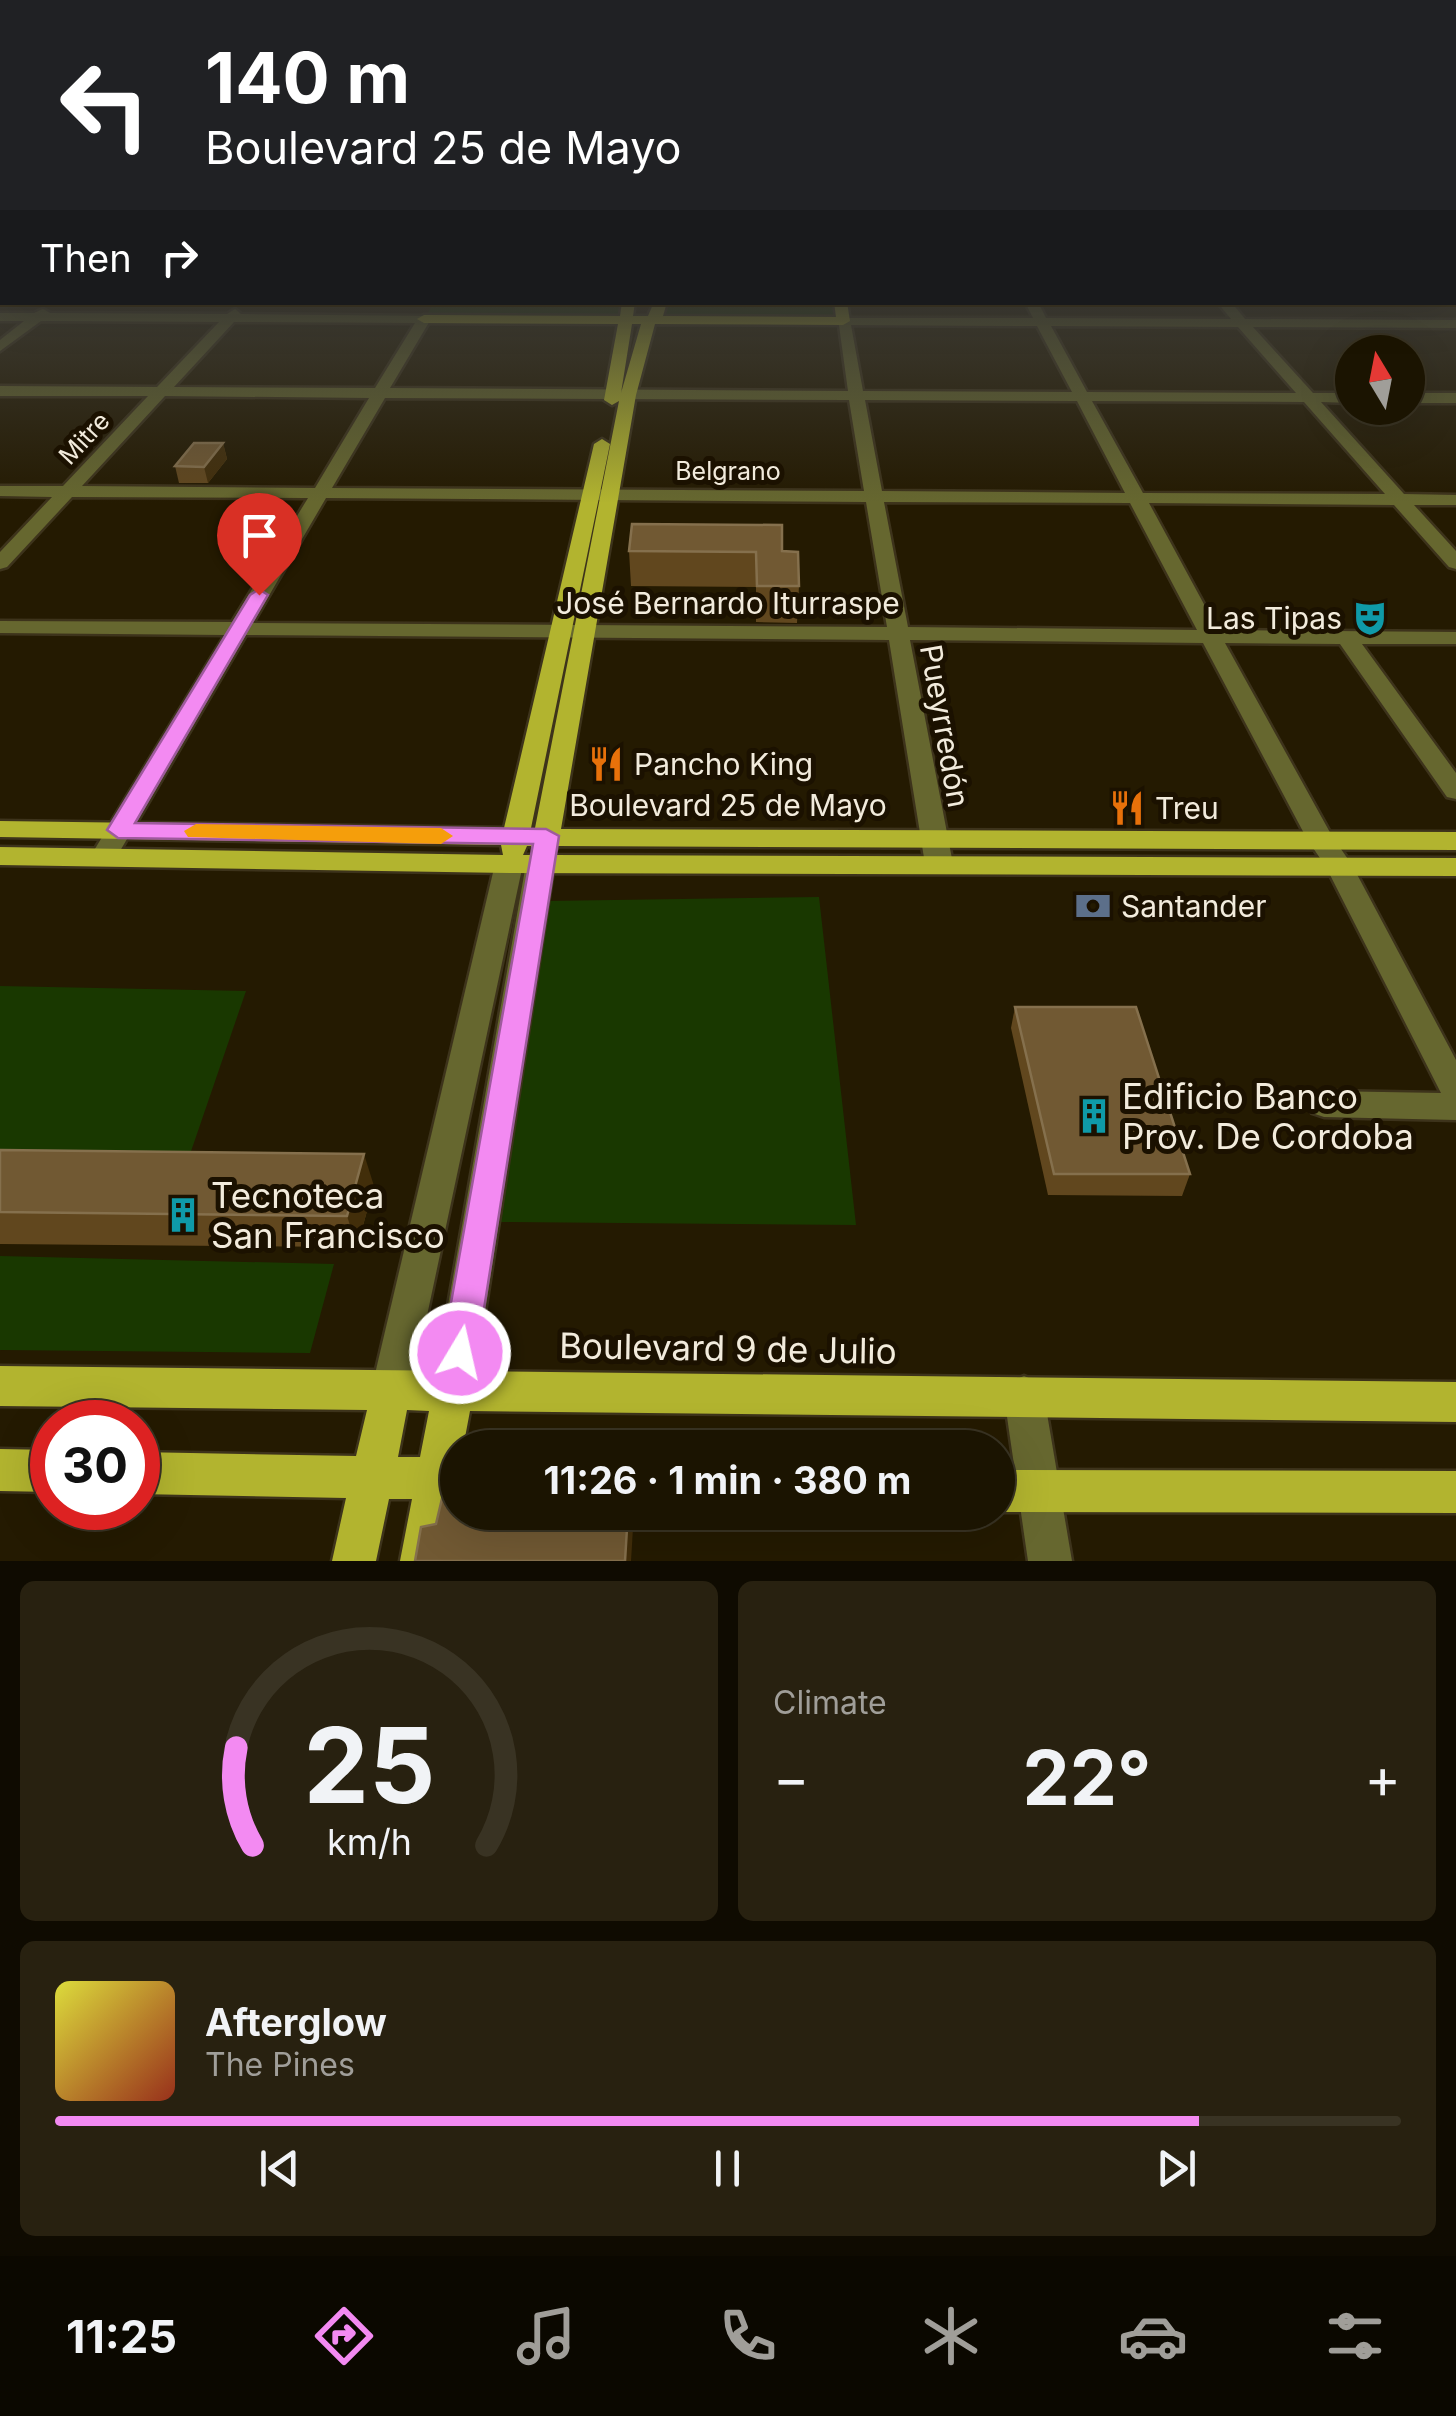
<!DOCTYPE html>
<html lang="en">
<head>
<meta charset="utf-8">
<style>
  body { margin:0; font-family:Inter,sans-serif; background:#282110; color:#f1f3f6; height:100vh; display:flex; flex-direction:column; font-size:38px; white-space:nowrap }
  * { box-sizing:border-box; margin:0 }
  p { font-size:32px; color:#a09e99 }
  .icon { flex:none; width:55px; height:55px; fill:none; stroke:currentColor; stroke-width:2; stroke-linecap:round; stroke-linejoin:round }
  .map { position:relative; height:1561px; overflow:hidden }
  .drawer { display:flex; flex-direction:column; gap:20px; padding:20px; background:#0f0b01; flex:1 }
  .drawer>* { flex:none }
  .guide { position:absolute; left:0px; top:0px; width:1458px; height:305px; box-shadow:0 10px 40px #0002,0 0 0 2px #393323; background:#202124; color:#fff; overflow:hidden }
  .needle { width:65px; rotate:350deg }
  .fabs { position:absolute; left:1335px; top:335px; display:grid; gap:20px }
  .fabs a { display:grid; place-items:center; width:90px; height:90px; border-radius:50%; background:#1b1401; box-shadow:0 10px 40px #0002,0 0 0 2px #393323; font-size:50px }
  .speed { position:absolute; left:30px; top:1400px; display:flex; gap:20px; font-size:50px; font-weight:700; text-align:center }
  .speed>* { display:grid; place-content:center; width:130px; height:130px; border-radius:50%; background:#1b1401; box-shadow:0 10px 40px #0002,0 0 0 2px #393323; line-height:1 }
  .speed .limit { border:15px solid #d22; background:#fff; color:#111 }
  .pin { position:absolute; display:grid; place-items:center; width:85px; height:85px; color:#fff; margin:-102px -42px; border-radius:50% 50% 50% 0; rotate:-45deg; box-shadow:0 0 10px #0007 }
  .pin .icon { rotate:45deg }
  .me { position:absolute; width:110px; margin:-55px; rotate:9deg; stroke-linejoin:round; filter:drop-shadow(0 0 8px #0008) }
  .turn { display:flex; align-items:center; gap:35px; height:210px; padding:0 40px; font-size:45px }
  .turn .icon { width:130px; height:130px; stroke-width:2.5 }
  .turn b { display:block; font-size:70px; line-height:85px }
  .then { display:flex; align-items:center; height:95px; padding:0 40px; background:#0003; gap:20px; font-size:38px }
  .big { font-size:75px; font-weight:700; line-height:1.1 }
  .drawer .tile { flex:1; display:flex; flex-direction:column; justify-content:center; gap:15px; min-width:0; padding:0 35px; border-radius:15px; background:#282110 }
  .drawer .dial { align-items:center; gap:0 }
  .dial svg { height:260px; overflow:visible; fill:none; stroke:#393323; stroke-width:7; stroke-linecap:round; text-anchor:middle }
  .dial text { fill:#f1f3f6; stroke:none }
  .song { display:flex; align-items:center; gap:30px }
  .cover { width:120px; height:120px; border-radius:15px; background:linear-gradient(135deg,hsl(60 70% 55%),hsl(10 70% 35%)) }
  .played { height:10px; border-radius:5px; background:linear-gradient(90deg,#f38af2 85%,#393323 85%) }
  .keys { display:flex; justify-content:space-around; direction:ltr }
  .heat { display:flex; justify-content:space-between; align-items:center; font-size:55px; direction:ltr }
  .drawer .tiles { flex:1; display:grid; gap:20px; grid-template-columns:1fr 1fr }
  .tile:last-child { grid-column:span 2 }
  .trip { position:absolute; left:440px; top:1430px; width:575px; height:100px; border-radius:50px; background:#1b1401; box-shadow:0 10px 40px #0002,0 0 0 2px #393323; font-weight:700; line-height:100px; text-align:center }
  .dock { display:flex; height:160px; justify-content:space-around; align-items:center; background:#0b0800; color:#a09e99 }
  .dock .icon { width:70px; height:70px }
  .dock .on { color:#f38af2 }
  .dock b { font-size:45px; color:#f1f3f6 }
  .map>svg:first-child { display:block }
  .green { fill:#193800 }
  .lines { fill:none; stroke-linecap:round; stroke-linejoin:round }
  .minor-casing { stroke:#3d331b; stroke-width:5 }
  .major-casing { stroke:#3d331b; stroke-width:5 }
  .minor { fill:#66672f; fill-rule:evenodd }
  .major { fill:#b2b42f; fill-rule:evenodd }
  .wall { fill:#61471e }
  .shaded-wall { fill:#422e0a }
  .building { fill:#715933; stroke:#85704d; stroke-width:2.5 }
  .route { fill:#f38af2; stroke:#9e5a9d; stroke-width:2.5 }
  .slow { fill:#f59e0b }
  .labels { text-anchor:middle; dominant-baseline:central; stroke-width:10; stroke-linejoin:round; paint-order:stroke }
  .far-street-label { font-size:25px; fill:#f2ebdc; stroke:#1b1100 }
  .street-label { font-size:30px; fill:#f2ebdc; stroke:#1b1100 }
  .poi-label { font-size:30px; fill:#f2ebdc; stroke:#1b1100; text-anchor:start }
  .near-poi-label { font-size:35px; fill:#f2ebdc; stroke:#1b1100; text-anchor:start }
  .near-street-label { font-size:35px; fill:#f2ebdc; stroke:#1b1100 }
</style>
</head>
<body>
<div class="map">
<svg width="1456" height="1561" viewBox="0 0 1456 1561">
  <rect width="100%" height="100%" fill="#241a01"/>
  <g class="green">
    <path d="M840,302L843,321L656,317L661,303Z"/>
    <path d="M434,303H629L624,317L424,319Z"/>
    <path d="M819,897L856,1225L498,1222L546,901Z"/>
    <path d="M0,986L246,991L187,1163L0,1160Z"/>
    <path d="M0,1256L334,1264L310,1353L0,1350Z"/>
  </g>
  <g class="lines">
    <defs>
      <g id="minor">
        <path d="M1025,302H1038L1046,318L1231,319L1217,302H1231L1245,319L1456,320V328L1253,327L1313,393H1352V403L1321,402L1404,494L1456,495V505H1414L1456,551V569L1449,567L1394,505L1149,503L1218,630L1456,632V644H1362L1456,773V799L1447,797L1340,644L1225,643L1332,836L1352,865L1456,1060V1120L1324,1117L1312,1113L1307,1104L1312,1095L1324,1091L1441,1093L1326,867L1307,839L1203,643L910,640L953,864L949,870H929L925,864L889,640L246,635L113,863H93L90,857L225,635L0,633V621L232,622L308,498L72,497L7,567L0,569V552L52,497L0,496V486H63L148,396H0V386L157,387L219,322L41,321L0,351V340L24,321H0V313H34L43,309L50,313L227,314L235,309L241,314L429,316L431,319L390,388L848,391L838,318H1033ZM234,322L415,323L375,388L174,387ZM851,325L1037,326L1072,392L863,391ZM1051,326L1238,327L1296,393L1087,392ZM165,396L369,398L315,488L82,486ZM385,398L849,400L864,491L332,488ZM865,400L1077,401L1125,493L882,491ZM1092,401L1304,402L1385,494L1143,493ZM326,498L866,502L887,627L253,623ZM884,502L1130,503L1197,630L908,627Z"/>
        <rect x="1408" y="393" width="48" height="10"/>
        <path d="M509,855L519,858L523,864L411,1391L405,1405L391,1411L377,1405L371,1391L495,864L499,858Z"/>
        <path d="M540,855L550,858L554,864L473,1390L467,1404L453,1410L439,1404L433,1390L526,864L530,858Z"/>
        <path d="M1024,1376L1038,1382L1044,1396L1072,1561H1028L1004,1396L1010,1382Z"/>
      </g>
      <g id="major">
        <path d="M622,302H635L633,316H648L654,302H667L663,316L836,317L834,302H847L850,321L843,325L655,324L636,395L561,829L1456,832V850L558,846L553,855L1456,858V876L509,873L0,865V847L503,855L501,845L0,837V821L504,828L594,444L602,439L610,444L531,828H535L619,401L612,405L604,400L618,324L424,323L417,319L424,315L620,316ZM632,324H641L621,393ZM527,846H531L534,855H523Z"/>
        <path d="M0,1366L1456,1382V1422L470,1411L463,1448H458V1500L444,1561H400L412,1499H389L376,1561H332L346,1498L138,1494V1452L356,1456L367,1410L0,1406ZM407,1410L429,1411L420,1457H398Z"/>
        <path d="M0,1449L52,1450V1492L0,1491Z"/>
        <path d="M998,1470L1456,1471V1513L998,1512Z"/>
      </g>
    </defs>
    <use href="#minor" class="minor-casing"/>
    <use href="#major" class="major-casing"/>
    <use href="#minor" class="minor"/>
    <use href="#major" class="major"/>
  </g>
  <g class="wall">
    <path d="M223,443L227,459L208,483H179L175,466Z"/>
    <path d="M629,551H782L799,586L797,623L756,622V587L631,586Z"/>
    <path d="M1015,1007L1190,1174L1182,1196L1048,1195L1011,1028Z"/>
    <path d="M0,1150L374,1186L357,1247L0,1244Z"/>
  </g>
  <g class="shaded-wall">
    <path d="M223,443L227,459L208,483L204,467Z"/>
    <path d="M364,1154L374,1186L357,1247L347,1216Z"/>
    <path d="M628,1512H634L631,1561H625Z"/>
  </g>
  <g class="building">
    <path d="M194,443H223L204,467L175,466Z"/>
    <path d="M632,524L782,525V551L798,552L799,586H757L756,552L629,551Z"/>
    <path d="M1015,1007H1136L1190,1174H1054Z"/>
    <path d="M0,1150L364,1154L347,1216L0,1212Z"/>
    <path d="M449,1469L458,1470V1512H628L625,1561H415L421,1527L436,1524Z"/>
  </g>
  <linearGradient id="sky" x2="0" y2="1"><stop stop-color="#140e01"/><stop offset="0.56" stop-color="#3f3e38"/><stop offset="1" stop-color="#3f3e38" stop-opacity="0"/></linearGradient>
  <rect width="1456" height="503" fill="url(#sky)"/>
  <path class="route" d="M259,589L268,595L135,823L546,829L559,836L477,1353L472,1365L460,1370L447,1365L442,1353L533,844L118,838L107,830L250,595Z"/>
  <path class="slow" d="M196,824L441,828L453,836L441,844L188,837L184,831Z"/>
  <defs>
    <symbol id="theatre-bare" viewBox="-9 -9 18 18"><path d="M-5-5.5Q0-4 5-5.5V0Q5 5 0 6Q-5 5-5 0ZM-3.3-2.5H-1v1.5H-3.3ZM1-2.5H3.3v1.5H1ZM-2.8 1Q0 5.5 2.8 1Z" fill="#0f9aa8" stroke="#1b1100" stroke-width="2.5" paint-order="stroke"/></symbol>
    <symbol id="restaurant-bare" viewBox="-9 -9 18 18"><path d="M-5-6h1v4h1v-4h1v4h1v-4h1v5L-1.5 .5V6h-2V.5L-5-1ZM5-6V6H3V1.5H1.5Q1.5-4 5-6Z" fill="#e8710a" stroke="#1b1100" stroke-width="2.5" paint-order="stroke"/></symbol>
    <symbol id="bank-bare" viewBox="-9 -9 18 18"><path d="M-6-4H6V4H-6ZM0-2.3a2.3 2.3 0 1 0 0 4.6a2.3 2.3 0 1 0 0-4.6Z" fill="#5c6f8a" stroke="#1b1100" stroke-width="2.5" paint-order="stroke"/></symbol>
    <symbol id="building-bare" viewBox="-9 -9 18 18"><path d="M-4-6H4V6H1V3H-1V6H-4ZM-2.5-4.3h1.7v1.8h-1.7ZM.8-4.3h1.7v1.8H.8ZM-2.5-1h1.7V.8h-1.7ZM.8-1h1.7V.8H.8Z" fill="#0f9aa8" stroke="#1b1100" stroke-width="2.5" paint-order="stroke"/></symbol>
  </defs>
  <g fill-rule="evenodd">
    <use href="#theatre-bare" x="1345" y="593" width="50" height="50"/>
    <use href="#restaurant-bare" x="581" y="739" width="50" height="50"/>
    <use href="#restaurant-bare" x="1102" y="783" width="50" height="50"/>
    <use href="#bank-bare" x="1068" y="881" width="50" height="50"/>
    <use href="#building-bare" x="1069" y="1091" width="50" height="50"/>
    <use href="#building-bare" x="158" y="1190" width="50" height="50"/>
  </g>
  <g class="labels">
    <g class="far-street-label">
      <text transform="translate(84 438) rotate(-47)">Mitre</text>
      <text x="728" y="471">Belgrano</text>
    </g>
    <g class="street-label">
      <text x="728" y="603">José Bernardo Iturraspe</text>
      <text transform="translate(945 726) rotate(80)">Pueyrredón</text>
      <text x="728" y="805">Boulevard 25 de Mayo</text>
    </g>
    <g class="poi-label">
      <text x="1342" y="618" text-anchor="end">Las Tipas</text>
      <text x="634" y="764">Pancho King</text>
      <text x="1155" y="808">Treu</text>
      <text x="1121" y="906">Santander</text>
    </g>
    <g class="near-poi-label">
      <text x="1122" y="1096">Edificio Banco<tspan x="1122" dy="40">Prov. De Cordoba</tspan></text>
      <text x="211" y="1195">Tecnoteca<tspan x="211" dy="40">San Francisco</tspan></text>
    </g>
    <g class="near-street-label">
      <text transform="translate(728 1348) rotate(1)">Boulevard 9 de Julio</text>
    </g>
  </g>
</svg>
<div class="fabs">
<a><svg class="needle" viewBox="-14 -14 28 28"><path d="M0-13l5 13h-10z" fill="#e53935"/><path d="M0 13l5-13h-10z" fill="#a09e99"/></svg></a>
</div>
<div class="speed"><div class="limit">30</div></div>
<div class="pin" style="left:259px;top:595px;background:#d93025"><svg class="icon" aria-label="arrive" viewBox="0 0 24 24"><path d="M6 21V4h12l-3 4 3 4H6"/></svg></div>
<svg class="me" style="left:460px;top:1353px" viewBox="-20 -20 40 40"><circle r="17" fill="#f38af2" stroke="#fff" stroke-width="3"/><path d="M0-11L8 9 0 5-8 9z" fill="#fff"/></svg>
<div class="trip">11:26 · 1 min · 380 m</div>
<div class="guide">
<div class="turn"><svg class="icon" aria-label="left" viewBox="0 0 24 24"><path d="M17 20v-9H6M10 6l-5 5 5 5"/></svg><div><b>140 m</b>Boulevard 25 de Mayo</div></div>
<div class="then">Then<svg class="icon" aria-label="right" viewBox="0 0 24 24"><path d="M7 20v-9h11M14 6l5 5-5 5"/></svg></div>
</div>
</div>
<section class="drawer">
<div class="tiles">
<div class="tile dial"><svg viewBox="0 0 100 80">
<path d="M14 69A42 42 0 1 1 86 69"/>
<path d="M14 69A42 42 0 0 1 9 39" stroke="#f38af2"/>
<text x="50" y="56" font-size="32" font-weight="700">25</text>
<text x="50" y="72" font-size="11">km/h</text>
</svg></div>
<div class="tile"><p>Climate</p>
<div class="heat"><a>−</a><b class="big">22°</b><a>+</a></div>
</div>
<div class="tile">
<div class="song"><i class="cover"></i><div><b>Afterglow</b><p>The Pines</p></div></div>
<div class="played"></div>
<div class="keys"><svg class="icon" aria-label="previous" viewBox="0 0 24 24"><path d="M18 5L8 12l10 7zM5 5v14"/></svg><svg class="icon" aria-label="pause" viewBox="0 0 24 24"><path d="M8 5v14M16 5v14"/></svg><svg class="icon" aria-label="next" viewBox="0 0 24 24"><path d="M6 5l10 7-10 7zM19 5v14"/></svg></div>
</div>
</div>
</section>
<nav class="dock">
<b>11:25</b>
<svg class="icon on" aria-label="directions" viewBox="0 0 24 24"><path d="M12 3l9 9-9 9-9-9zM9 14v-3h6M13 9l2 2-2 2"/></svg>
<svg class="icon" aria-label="music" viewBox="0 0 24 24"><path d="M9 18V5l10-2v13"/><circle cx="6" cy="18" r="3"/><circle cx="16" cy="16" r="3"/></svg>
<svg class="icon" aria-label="phone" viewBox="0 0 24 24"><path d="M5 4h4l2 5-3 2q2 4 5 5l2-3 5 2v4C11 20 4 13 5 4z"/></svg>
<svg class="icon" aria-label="climate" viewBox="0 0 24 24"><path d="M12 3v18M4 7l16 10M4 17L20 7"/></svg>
<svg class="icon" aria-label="car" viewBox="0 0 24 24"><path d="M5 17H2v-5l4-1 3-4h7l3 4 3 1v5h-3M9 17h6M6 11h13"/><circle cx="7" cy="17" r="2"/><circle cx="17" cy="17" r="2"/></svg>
<svg class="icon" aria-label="filters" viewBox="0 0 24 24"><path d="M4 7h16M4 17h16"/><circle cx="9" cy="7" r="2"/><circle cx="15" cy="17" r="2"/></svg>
</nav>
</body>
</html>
